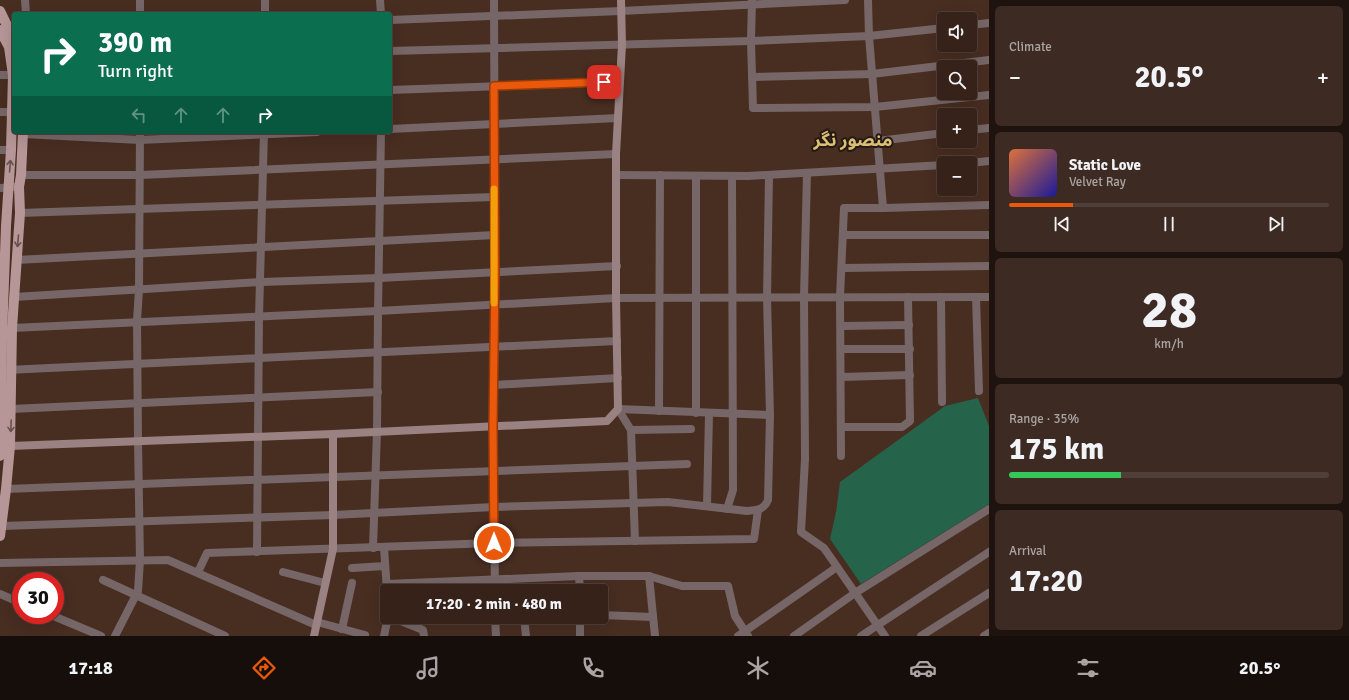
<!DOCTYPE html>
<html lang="en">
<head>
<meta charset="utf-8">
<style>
  body { margin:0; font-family:Signika,"Noto Sans Arabic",sans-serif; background:#3d2a22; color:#f1f3f6; height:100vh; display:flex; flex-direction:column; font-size:15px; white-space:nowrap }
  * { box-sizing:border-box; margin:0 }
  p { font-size:13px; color:#aaa4a2 }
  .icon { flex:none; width:22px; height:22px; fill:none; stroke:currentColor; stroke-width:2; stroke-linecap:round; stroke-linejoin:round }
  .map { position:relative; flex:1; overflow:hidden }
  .side { display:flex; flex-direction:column; gap:6px; padding:6px; background:#1e130e; width:360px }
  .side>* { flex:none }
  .guide { position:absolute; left:12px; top:12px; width:380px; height:122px; border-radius:4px; box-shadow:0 4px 16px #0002,0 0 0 1px #503f38; background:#0b6e4f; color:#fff; overflow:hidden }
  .buttons { position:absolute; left:937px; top:12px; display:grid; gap:8px }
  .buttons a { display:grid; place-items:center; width:40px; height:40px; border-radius:4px; background:#362219; box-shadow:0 4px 16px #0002,0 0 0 1px #503f38; font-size:20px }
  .speed { position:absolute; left:12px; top:572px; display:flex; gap:8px; font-size:20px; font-weight:700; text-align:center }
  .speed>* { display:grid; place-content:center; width:52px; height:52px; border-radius:50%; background:#362219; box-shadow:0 4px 16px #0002,0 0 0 1px #503f38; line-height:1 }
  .speed .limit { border:6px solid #d22; background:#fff; color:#111 }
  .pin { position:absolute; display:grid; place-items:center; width:34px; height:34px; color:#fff; margin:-17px; border-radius:8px; box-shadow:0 2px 6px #0006 }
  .me { position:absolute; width:44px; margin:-22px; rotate:0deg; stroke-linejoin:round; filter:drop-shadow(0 0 3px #0008) }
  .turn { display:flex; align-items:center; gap:14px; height:84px; padding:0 20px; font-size:18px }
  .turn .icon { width:52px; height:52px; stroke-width:2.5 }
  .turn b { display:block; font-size:28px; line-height:34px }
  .lanes { display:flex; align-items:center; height:38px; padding:0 20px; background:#0003; justify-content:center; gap:20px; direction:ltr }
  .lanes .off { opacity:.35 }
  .big { font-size:30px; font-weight:800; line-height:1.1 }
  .side .card { flex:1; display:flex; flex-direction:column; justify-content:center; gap:6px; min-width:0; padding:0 14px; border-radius:6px; background:#3d2a22 }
  .side .dial { align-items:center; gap:0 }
  .dial b { font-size:52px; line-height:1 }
  .song { display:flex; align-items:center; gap:12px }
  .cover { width:48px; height:48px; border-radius:6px; background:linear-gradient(135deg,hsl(20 70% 55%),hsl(240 70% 35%)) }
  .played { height:4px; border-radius:2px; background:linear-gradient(90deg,#ea580c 20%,#503f38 20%) }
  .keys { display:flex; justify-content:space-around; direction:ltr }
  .heat { display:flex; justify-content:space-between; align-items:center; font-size:22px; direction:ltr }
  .charge { height:6px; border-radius:3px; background:linear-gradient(90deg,#34c759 35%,#503f38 0) }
  .trip { position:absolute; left:380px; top:584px; width:228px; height:40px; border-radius:4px; background:#362219; box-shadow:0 4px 16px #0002,0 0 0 1px #503f38; font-weight:800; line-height:40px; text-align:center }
  .dock { display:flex; height:64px; justify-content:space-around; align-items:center; background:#160e0a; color:#aaa4a2 }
  .dock .icon { width:28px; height:28px }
  .dock .active { color:#ea580c }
  .dock b { font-size:18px; color:#f1f3f6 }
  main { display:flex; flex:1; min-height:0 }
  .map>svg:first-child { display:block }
  .green { fill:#25634a }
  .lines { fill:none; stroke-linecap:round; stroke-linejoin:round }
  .street { stroke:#766667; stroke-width:8 }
  .secondary { stroke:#9a8182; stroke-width:8 }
  .primary { stroke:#b69697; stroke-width:10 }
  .oneway { stroke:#66514f }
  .route-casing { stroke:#983908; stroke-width:10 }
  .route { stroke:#ea580c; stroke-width:7 }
  .slow { stroke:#f59e0b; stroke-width:7 }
  .labels { text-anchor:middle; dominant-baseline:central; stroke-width:4; stroke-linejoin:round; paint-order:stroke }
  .district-label { font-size:18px; font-weight:bold; fill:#dbbf74; stroke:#251914 }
</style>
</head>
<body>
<main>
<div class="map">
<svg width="989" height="636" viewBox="0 0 989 636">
  <rect width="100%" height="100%" fill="#482d21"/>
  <path class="green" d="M978,398L989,426V504L861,584L830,539L836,512L840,482L945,406Z"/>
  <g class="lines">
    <g class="street">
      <path d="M25,0L26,14"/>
      <path d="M265,0V14"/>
      <path d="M380,0L381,14"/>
      <path d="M494,0L495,272L493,426L495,591"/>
      <path d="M868,0L869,36L883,208L989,205"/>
      <path d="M752,1L751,41L753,108L875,107L989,95"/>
      <path d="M140,14V0"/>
      <path d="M390,20L621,11L845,0"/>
      <path d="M970,25L989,23"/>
      <path d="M390,51L751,41L869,36L944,28"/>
      <path d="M0,75H13"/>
      <path d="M752,77L872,74L989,60"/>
      <path d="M390,90L620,82"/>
      <path d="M0,112H12"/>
      <path d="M390,129L618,118"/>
      <path d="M970,130L989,128"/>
      <path d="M23,134L140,140L317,132"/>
      <path d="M878,141L944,133"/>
      <path d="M0,150H11"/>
      <path d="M970,163L989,161"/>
      <path d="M807,173L804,297L805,459L801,532L824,548L885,636"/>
      <path d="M21,175H140L616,154"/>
      <path d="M616,175L748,176L944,165"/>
      <path d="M696,176V413"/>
      <path d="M0,188L14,187"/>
      <path d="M20,213L494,197"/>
      <path d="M844,235H989"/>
      <path d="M16,260L495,235"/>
      <path d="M843,268L989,266"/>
      <path d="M14,297L261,282L379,278L617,266"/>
      <path d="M941,297L942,402"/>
      <path d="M976,297L979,391"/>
      <path d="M842,326L909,325"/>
      <path d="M12,328L378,311L616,298L989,297"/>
      <path d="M841,349H910"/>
      <path d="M7,370L617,341"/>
      <path d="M841,377L910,375"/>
      <path d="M494,385L618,378"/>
      <path d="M11,409L378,392"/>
      <path d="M618,409L770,415L767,298L769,175"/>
      <path d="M618,409L631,430L635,541"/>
      <path d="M659,411L660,175"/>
      <path d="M841,427H902L910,421L908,297"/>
      <path d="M631,430L691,429"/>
      <path d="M841,456L840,297L844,208H883"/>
      <path d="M6,489L687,464"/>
      <path d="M707,506L709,413"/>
      <path d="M727,509L733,490L732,176"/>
      <path d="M2,526L333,515L494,507L668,502L747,511C757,510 764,510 768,500L770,415"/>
      <path d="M384,547L387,591"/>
      <path d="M373,548L377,431L378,311L381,132"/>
      <path d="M257,552L259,317L264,132"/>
      <path d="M0,563L168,560L316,625"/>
      <path d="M352,568L385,566"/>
      <path d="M198,572L207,553L494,543L754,539L758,510"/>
      <path d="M283,572L325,583"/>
      <path d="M579,576L580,591"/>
      <path d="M649,576L655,636"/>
      <path d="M103,580L225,636"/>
      <path d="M387,584L579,576H649L682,586H728L735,616L748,636"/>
      <path d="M0,594L21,603"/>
      <path d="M51,615L101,636"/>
      <path d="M601,615L653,617"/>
      <path d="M391,617L423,630L424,636"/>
      <path d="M495,617L496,636"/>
      <path d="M524,617L526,636"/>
      <path d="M580,617V636"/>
      <path d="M495,618L522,617"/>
      <path d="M317,622L365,635"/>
      <path d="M342,629L352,583"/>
      <path d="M115,636L138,591L140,560L138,440L137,321L139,289L140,132"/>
      <path d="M384,636L388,617"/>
      <path d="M738,636L837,567"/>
      <path d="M794,636L855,593L989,509"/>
      <path d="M861,636L989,552"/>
      <path d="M921,636L989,593"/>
      <path d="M984,636L989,633"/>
    </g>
    <g class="secondary">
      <path d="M10,446L333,434L607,421L618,409L616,298V154L622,45L621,0"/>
      <path d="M314,636L333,549V434"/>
    </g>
    <g class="primary">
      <path d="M0,11L14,40"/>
      <path d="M0,30L9,47L13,75L11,150L6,226L2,337L1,446L0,456"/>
      <path d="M0,536L6,489L10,446L12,328L20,213L19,187L21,175L23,132"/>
    </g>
  </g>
  <defs><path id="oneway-shaft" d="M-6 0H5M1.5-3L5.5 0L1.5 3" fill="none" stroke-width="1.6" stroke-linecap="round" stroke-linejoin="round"/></defs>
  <g class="oneway">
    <use href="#oneway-shaft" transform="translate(10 166) rotate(-86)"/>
    <use href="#oneway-shaft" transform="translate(18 241) rotate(95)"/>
    <use href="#oneway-shaft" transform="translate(11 426) rotate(92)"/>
  </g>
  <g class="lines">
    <defs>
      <path id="route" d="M494,543L493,426L495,272L494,86L604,82"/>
    </defs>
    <use href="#route" class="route-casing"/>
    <use href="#route" class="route"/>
    <path class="slow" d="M494,189V303"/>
  </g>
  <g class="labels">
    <g class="district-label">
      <text x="853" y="140">منصور نگر</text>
    </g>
  </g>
</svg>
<div class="buttons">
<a><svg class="icon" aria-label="sound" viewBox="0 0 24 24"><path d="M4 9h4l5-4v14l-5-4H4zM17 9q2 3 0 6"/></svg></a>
<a><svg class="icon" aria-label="search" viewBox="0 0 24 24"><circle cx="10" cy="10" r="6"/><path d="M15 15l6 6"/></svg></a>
<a>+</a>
<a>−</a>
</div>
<div class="speed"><div class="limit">30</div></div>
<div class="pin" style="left:604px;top:82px;background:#d93025"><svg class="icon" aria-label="arrive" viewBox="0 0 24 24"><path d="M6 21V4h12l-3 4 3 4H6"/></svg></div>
<svg class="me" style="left:494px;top:543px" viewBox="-20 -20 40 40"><circle r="17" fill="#ea580c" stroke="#fff" stroke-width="3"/><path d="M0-11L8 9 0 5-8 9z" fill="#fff"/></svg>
<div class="trip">17:20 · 2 min · 480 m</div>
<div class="guide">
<div class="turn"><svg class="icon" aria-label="right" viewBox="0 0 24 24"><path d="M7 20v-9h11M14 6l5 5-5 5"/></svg><div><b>390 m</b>Turn right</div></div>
<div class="lanes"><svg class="icon off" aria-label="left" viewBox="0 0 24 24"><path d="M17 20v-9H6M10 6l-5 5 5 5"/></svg><svg class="icon off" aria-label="ahead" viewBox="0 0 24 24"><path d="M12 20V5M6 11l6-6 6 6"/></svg><svg class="icon off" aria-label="ahead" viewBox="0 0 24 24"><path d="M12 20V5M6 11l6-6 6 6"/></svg><svg class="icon" aria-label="right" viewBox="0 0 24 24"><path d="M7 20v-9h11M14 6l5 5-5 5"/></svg></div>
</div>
</div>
<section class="side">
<div class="card"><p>Climate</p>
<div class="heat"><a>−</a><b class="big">20.5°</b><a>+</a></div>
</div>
<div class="card">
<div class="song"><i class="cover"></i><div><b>Static Love</b><p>Velvet Ray</p></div></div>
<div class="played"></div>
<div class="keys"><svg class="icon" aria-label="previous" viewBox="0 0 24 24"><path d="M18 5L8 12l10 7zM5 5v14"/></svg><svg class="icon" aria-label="pause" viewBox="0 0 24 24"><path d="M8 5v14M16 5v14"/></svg><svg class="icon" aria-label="next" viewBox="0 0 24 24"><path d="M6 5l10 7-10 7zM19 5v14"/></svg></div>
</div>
<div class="card dial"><b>28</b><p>km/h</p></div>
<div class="card"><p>Range · 35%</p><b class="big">175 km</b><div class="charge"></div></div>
<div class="card"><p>Arrival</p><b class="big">17:20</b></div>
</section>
</main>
<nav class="dock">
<b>17:18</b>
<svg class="icon active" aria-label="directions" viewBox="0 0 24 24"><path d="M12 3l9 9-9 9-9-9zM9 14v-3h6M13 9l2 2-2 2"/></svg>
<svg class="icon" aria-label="music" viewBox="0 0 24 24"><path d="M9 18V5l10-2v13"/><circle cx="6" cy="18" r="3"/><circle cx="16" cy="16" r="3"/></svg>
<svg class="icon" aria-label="phone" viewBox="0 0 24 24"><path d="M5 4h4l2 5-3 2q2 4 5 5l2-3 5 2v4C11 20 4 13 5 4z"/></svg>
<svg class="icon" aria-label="climate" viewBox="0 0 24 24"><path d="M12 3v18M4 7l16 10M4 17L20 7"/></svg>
<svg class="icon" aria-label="car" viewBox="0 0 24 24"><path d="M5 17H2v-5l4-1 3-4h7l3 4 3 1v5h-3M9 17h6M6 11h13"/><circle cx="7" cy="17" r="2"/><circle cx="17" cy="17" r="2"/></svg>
<svg class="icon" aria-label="filters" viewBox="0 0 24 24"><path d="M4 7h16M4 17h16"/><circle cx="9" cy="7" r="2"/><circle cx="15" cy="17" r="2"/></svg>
<b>20.5°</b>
</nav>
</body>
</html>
